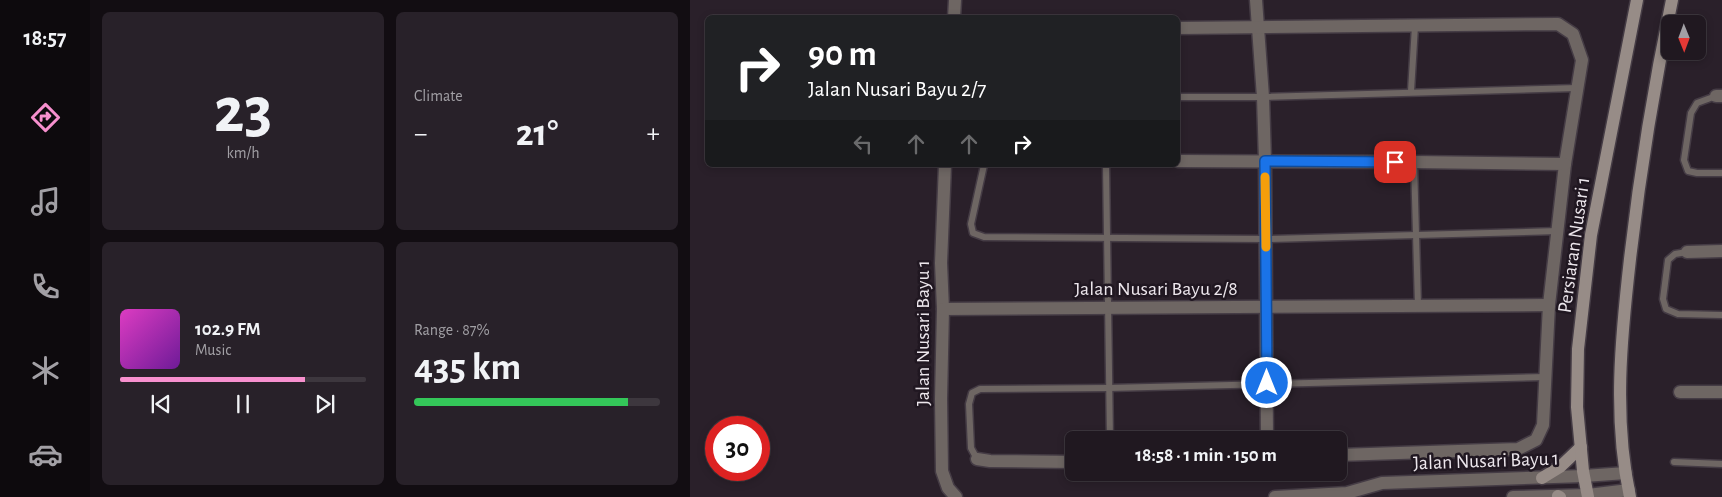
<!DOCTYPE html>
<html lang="en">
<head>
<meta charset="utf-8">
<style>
  body { margin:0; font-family:"Alegreya Sans",sans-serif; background:#282129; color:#f1f3f6; height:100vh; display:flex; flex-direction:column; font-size:19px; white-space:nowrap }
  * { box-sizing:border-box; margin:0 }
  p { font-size:16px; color:#a2a0a5 }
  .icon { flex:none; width:28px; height:28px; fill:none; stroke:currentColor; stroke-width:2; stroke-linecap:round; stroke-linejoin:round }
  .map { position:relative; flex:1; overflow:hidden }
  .details { display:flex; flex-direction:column; gap:12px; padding:12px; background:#120d12; width:600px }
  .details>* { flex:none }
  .hud { position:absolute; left:15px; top:15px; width:475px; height:152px; border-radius:8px; box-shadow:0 2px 8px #0003,0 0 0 1px #3d373e; background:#202124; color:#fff; overflow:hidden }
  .needle { width:32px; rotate:179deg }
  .buttons { position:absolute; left:971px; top:15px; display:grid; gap:10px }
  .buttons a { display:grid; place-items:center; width:45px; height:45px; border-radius:8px; background:#201820; box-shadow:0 2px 8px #0003,0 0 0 1px #3d373e; font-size:25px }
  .speed { position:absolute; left:15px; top:416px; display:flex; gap:10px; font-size:25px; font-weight:700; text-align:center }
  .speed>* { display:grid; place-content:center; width:65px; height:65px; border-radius:50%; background:#201820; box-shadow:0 2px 8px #0003,0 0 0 1px #3d373e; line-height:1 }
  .speed .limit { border:8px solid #d22; background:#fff; color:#111 }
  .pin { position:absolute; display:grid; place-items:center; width:42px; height:42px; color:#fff; margin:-21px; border-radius:10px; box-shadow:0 2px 8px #0006 }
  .me { position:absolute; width:55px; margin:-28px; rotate:0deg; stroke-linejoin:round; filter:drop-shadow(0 0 4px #0008) }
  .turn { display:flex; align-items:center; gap:18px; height:105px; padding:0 20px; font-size:22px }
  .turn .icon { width:65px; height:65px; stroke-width:2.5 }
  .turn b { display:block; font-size:35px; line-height:42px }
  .lanes { display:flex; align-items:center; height:48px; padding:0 20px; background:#0003; justify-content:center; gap:25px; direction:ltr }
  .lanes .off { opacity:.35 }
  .big { font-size:38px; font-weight:700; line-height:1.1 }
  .details .widget { flex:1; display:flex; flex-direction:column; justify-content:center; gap:8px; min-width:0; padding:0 18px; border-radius:8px; background:#282129 }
  .details .dial { align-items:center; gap:0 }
  .dial b { font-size:65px; line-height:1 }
  .song { display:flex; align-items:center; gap:15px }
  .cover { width:60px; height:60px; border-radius:8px; background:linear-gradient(135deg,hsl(310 70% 55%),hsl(280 70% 35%)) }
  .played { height:5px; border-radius:2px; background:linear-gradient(90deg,#f790ce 75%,#3d373e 75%) }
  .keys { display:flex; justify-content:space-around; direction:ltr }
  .heat { display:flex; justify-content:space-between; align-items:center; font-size:28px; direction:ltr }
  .charge { height:8px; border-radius:4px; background:linear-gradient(90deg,#34c759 87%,#3d373e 0) }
  .details .tiles { flex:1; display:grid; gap:12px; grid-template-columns:repeat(2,1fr) }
  .trip { position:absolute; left:375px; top:431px; width:282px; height:50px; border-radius:8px; background:#201820; box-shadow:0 2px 8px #0003,0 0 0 1px #3d373e; font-weight:700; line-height:50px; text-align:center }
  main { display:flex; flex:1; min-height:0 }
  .dock { display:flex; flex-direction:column; width:90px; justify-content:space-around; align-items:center; background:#0d0a0d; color:#a2a0a5 }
  .dock .icon { width:35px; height:35px }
  .dock .selected { color:#f790ce }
  .dock b { font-size:22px; color:#f1f3f6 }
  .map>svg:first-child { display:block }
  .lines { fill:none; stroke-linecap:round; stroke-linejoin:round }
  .service-casing { stroke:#453c45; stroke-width:9 }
  .minor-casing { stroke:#453c45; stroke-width:15 }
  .secondary-casing { stroke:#453c45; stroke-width:15 }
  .service { stroke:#6e6663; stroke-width:6 }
  .minor { stroke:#6e6663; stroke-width:12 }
  .secondary { stroke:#978c87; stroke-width:12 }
  .route-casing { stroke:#114b97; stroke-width:12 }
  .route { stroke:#1a73e8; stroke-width:9 }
  .slow { stroke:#f59e0b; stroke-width:9 }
  .labels { text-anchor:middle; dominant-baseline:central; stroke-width:5; stroke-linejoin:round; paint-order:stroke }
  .street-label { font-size:20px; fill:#ece6ec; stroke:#201721 }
</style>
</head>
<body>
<main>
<nav class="dock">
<b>18:57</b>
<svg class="icon selected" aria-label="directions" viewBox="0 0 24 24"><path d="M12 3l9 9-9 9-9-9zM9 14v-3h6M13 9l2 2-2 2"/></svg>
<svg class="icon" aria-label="music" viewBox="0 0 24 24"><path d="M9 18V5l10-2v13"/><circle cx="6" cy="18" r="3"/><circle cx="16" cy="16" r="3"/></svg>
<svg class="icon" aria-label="phone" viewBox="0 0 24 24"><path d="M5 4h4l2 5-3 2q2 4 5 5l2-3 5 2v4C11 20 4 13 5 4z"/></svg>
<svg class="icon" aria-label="climate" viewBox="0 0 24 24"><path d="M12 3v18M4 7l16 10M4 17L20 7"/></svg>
<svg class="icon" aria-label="car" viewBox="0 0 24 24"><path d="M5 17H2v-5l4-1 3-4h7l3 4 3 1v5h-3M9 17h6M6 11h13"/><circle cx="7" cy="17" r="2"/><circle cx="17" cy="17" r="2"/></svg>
</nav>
<section class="details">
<div class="tiles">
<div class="widget dial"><b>23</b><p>km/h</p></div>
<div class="widget"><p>Climate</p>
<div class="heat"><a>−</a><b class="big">21°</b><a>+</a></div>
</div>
<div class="widget">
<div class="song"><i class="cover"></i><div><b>102.9 FM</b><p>Music</p></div></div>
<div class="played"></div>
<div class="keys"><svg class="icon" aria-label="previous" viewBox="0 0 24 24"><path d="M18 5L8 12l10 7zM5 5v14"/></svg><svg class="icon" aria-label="pause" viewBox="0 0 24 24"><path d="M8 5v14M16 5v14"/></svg><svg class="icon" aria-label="next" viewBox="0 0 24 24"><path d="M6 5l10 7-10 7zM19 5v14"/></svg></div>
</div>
<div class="widget"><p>Range · 87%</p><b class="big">435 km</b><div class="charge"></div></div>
</div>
</section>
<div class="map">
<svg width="1032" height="497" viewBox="0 0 1032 497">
  <rect width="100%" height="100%" fill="#2a202a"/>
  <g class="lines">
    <defs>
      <g id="service">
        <path d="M721,91L725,26"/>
        <path d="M1026,96L1007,103L1001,113L994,160L998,171L1007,173H1032"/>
        <path d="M488,97H573L887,88"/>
        <path d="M724,162L728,306"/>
        <path d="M294,165L281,224L283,233L294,237L576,239L868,231"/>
        <path d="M416,165L420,440"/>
        <path d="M997,252L985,254L978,260L973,299L976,309L988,314L1032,315"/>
        <path d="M287,459L281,448L279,404L282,393L290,389L418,388L856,377"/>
        <path d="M984,462L1032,464"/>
      </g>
      <g id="minor">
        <path d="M566,0L573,97L575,161L577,440"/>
        <path d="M264,18L265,0"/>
        <path d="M488,28L868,24L883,34L892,60L875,164L859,305L853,425L846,440L828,449L649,455"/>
        <path d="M1026,96H1032"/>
        <path d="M488,161L724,162L875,164"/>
        <path d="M255,165L251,263L253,309L251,399L252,471L258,488L266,497"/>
        <path d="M997,252L1032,251"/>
        <path d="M253,309L859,305"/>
        <path d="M990,392H1032"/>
        <path d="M287,459L300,461L384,462"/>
        <path d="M585,497L657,493L692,483L894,476L936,473"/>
        <path d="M823,497L898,495L939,490"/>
      </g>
      <g id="secondary">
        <path d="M852,478L870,467L891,447"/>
        <path d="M868,496L870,497"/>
        <path d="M898,497L893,471L887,407L888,349L901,235L947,0"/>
        <path d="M940,497C923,418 931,338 940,259C950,172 964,85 982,0"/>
      </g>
    </defs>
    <use href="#service" class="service-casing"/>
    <use href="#minor" class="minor-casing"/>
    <use href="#secondary" class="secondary-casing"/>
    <use href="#service" class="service"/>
    <use href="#minor" class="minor"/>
    <use href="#secondary" class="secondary"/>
  </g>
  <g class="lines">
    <defs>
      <path id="route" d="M577,383L575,161L705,162"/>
    </defs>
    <use href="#route" class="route-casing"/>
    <use href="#route" class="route"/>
    <path class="slow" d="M575,177L576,247"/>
  </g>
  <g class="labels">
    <g class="street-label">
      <text transform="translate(884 245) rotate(-82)">Persiaran Nusari 1</text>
      <text x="466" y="289">Jalan Nusari Bayu 2/8</text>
      <text transform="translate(233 333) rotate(-90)">Jalan Nusari Bayu 1</text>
      <text transform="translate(796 461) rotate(-2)">Jalan Nusari Bayu 1</text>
    </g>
  </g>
</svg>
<div class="buttons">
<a><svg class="needle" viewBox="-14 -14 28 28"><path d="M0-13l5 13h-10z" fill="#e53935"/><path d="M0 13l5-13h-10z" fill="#a2a0a5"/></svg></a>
</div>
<div class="speed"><div class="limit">30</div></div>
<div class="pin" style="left:705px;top:162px;background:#d93025"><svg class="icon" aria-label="arrive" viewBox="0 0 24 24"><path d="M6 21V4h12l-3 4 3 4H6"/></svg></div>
<svg class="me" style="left:577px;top:383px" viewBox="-20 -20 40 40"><circle r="17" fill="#1a73e8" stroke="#fff" stroke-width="3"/><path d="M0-11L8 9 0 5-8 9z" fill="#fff"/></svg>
<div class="trip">18:58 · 1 min · 150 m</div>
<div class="hud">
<div class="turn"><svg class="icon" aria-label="right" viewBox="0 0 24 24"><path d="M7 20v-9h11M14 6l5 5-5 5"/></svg><div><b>90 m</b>Jalan Nusari Bayu 2/7</div></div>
<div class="lanes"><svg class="icon off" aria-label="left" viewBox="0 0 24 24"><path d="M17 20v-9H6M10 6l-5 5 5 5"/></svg><svg class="icon off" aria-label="ahead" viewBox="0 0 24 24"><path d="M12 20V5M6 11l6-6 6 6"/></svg><svg class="icon off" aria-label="ahead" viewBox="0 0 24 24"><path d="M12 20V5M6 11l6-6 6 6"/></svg><svg class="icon" aria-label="right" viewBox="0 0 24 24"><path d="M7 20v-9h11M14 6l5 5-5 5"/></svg></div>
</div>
</div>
</main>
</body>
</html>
